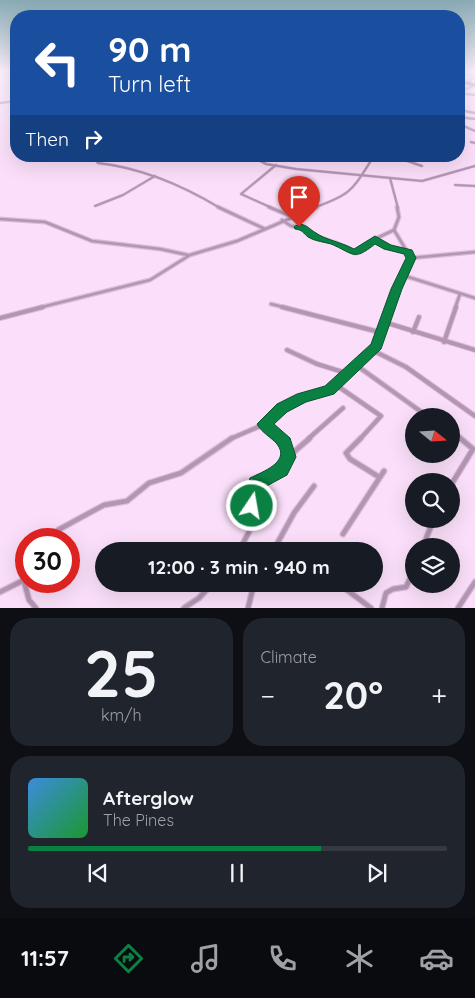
<!DOCTYPE html>
<html lang="en">
<head>
<meta charset="utf-8">
<style>
  body { margin:0; font-family:Quicksand,sans-serif; background:#20242c; color:#f1f3f6; height:100vh; display:flex; flex-direction:column; font-size:19px; white-space:nowrap }
  * { box-sizing:border-box; margin:0 }
  p { font-size:16px; color:#9ea1a6 }
  .icon { flex:none; width:28px; height:28px; fill:none; stroke:currentColor; stroke-width:2; stroke-linecap:round; stroke-linejoin:round }
  .map { position:relative; height:608px; overflow:hidden }
  .sheet { display:flex; flex-direction:column; gap:10px; padding:10px; background:#0d0f14; flex:1 }
  .sheet>* { flex:none }
  .hud { position:absolute; left:10px; top:10px; width:455px; height:152px; border-radius:20px; box-shadow:0 5px 20px #0002; background:#1a4fa0; color:#fff; overflow:hidden }
  .needle { width:32px; rotate:108deg }
  .fabs { position:absolute; left:405px; top:408px; display:grid; gap:10px }
  .fabs a { display:grid; place-items:center; width:55px; height:55px; border-radius:50%; background:#171b24; box-shadow:0 5px 20px #0002; font-size:25px }
  .speed { position:absolute; left:15px; top:528px; display:flex; gap:10px; font-size:25px; font-weight:700; text-align:center }
  .speed>* { display:grid; place-content:center; width:65px; height:65px; border-radius:50%; background:#171b24; box-shadow:0 5px 20px #0002; line-height:1 }
  .speed .limit { border:8px solid #d22; background:#fff; color:#111 }
  .pin { position:absolute; display:grid; place-items:center; width:42px; height:42px; color:#fff; margin:-51px -21px; border-radius:50% 50% 50% 0; rotate:-45deg; box-shadow:0 0 5px #0007 }
  .pin .icon { rotate:45deg }
  .me { position:absolute; width:55px; margin:-28px; rotate:12deg; stroke-linejoin:round; filter:drop-shadow(0 0 4px #0008) }
  .turn { display:flex; align-items:center; gap:18px; height:105px; padding:0 15px; font-size:22px }
  .turn .icon { width:65px; height:65px; stroke-width:2.5 }
  .turn b { display:block; font-size:35px; line-height:42px }
  .then { display:flex; align-items:center; height:48px; padding:0 15px; background:#0003; gap:10px; font-size:19px }
  .big { font-size:38px; font-weight:700; line-height:1.1 }
  .sheet .tile { flex:1; display:flex; flex-direction:column; justify-content:center; gap:8px; min-width:0; padding:0 18px; border-radius:20px; background:#20242c }
  .sheet .dial { align-items:center; gap:0 }
  .dial b { font-size:65px; line-height:1 }
  .song { display:flex; align-items:center; gap:15px }
  .cover { width:60px; height:60px; border-radius:8px; background:linear-gradient(135deg,hsl(210 70% 55%),hsl(130 70% 35%)) }
  .played { height:5px; border-radius:2px; background:linear-gradient(90deg,#0b8043 70%,#363941 70%) }
  .keys { display:flex; justify-content:space-around; direction:ltr }
  .heat { display:flex; justify-content:space-between; align-items:center; font-size:28px; direction:ltr }
  .sheet .tiles { flex:1; display:grid; gap:10px; grid-template-columns:1fr 1fr }
  .tile:last-child { grid-column:span 2 }
  .trip { position:absolute; left:95px; top:542px; width:288px; height:50px; border-radius:25px; background:#171b24; box-shadow:0 5px 20px #0002; font-weight:700; line-height:50px; text-align:center }
  .tab-bar { display:flex; height:80px; justify-content:space-around; align-items:center; background:#090b0e; color:#9ea1a6 }
  .tab-bar .icon { width:35px; height:35px }
  .tab-bar .on { color:#0b8043 }
  .tab-bar b { font-size:22px; color:#f1f3f6 }
  .map>svg:first-child { display:block }
  .lines { fill:none; stroke-linecap:round; stroke-linejoin:round }
  .minor-far3-casing { stroke:#d7bed6; stroke-width:3 }
  .minor-far2-casing { stroke:#d7bed6; stroke-width:5 }
  .minor-far1-casing { stroke:#d7bed6; stroke-width:6 }
  .minor-casing { stroke:#d7bed6; stroke-width:7 }
  .trunk-casing { stroke:#d7bed6; stroke-width:4.5 }
  .minor-far3 { stroke:#b594b4; stroke-width:2 }
  .minor-far2 { stroke:#b594b4; stroke-width:2.5 }
  .minor-far1 { stroke:#b594b4; stroke-width:4 }
  .minor { stroke:#b594b4; stroke-width:4.5 }
  .trunk { stroke:#7d3d7d; stroke-width:3 }
  .route { fill:#0b8043; stroke:#07532c }
</style>
</head>
<body>
<div class="map">
<svg width="475" height="608" viewBox="0 0 475 608">
  <rect width="100%" height="100%" fill="#fbdffa"/>
  <g class="lines">
    <defs>
      <g id="minor-far3">
        <path d="M459,76L475,74"/>
        <path d="M468,83L475,76"/>
        <path d="M459,92L475,85"/>
        <path d="M459,93L475,95"/>
        <path d="M0,103L16,101"/>
        <path d="M459,110L475,113"/>
        <path d="M459,117L475,119"/>
        <path d="M459,124L475,131"/>
        <path d="M471,142L475,143"/>
        <path d="M97,156L95,159L98,163C142,168 182,185 220,208"/>
        <path d="M251,156L266,164L296,169L422,181L475,166"/>
        <path d="M393,156L422,166"/>
        <path d="M390,178L398,208"/>
        <path d="M455,185L475,186"/>
        <path d="M95,206L123,195L155,176"/>
        <path d="M272,208L241,194L276,165"/>
        <path d="M313,208C353,194 352,190 374,156"/>
      </g>
      <g id="minor-far2">
        <path d="M218,207L265,229"/>
        <path d="M269,207L290,216"/>
        <path d="M397,207L399,217L394,230L411,258"/>
        <path d="M0,219L45,222L92,241L160,249L188,255"/>
        <path d="M282,220L291,226L303,227L312,235L336,243L355,253L360,252L375,239L388,247L409,252"/>
        <path d="M375,239L394,230"/>
        <path d="M411,258L475,252"/>
        <path d="M402,275L475,298"/>
        <path d="M271,304L287,308"/>
        <path d="M38,308L150,280L190,255L237,241L317,207"/>
        <path d="M390,308L411,258"/>
        <path d="M455,308L460,294"/>
      </g>
      <g id="minor-far1">
        <path d="M282,307L383,333"/>
        <path d="M0,318L43,307"/>
        <path d="M384,322L475,350"/>
        <path d="M413,332L419,317"/>
        <path d="M444,342L456,307"/>
        <path d="M287,350L317,364L346,373"/>
        <path d="M372,350L406,367L475,416"/>
        <path d="M356,365L427,416"/>
        <path d="M336,385L381,416L360,439"/>
        <path d="M265,424L281,439"/>
        <path d="M451,430L461,439"/>
        <path d="M230,439L265,424L282,408L333,387L377,346L390,307"/>
        <path d="M308,439L343,408"/>
      </g>
      <g id="minor">
        <path d="M361,438L346,453L350,459L379,477"/>
        <path d="M288,457L310,438"/>
        <path d="M451,485L473,449L460,438"/>
        <path d="M343,534L384,471"/>
        <path d="M51,539L58,530L104,505L127,501L149,483L181,473L232,438"/>
        <path d="M423,546L434,519"/>
        <path d="M239,551L252,526L254,486L280,470L289,458L286,446L280,438"/>
        <path d="M273,551L294,513L314,486"/>
        <path d="M24,581L29,600L36,608"/>
        <path d="M339,584L371,608"/>
        <path d="M0,592L26,579"/>
        <path d="M184,608L199,598L212,584"/>
        <path d="M248,608L254,584"/>
        <path d="M382,608L386,593L393,589L406,587L414,570"/>
        <path d="M458,608L475,582"/>
      </g>
      <path id="trunk" d="M459,81L475,85"/>
    </defs>
    <use href="#minor-far3" class="minor-far3-casing"/>
    <use href="#minor-far2" class="minor-far2-casing"/>
    <use href="#minor-far1" class="minor-far1-casing"/>
    <use href="#minor" class="minor-casing"/>
    <use href="#trunk" class="trunk-casing"/>
    <use href="#minor-far3" class="minor-far3"/>
    <use href="#minor-far2" class="minor-far2"/>
    <use href="#minor-far1" class="minor-far1"/>
    <use href="#minor" class="minor"/>
    <use href="#trunk" class="trunk"/>
  </g>
  <linearGradient id="sky" x2="0" y2="1"><stop stop-color="#88aab4"/><stop offset="0.46" stop-color="#fdf1fd"/><stop offset="1" stop-color="#fdf1fd" stop-opacity="0"/></linearGradient>
  <rect width="475" height="156" fill="url(#sky)"/>
  <path class="route" d="M299,224C308,225 309,229 316,233C326,240 341,242 354,249L375,236L391,245L412,250L416,258L402,289L381,349L334,394L306,402L287,412L274,424L290,438L296,457L287,475L263,488L258,512L252,514L246,512L244,506L250,478C262,472 291,462 277,444C271,437 262,433 257,424L277,404L297,394L325,386L371,344L391,289L406,258L404,254L384,249L375,244C353,262 353,253 331,244C324,242 314,241 308,237C303,233 303,230 295,229L294,227Z"/>
</svg>
<div class="fabs">
<a><svg class="needle" viewBox="-14 -14 28 28"><path d="M0-13l5 13h-10z" fill="#e53935"/><path d="M0 13l5-13h-10z" fill="#9ea1a6"/></svg></a>
<a><svg class="icon" aria-label="search" viewBox="0 0 24 24"><circle cx="10" cy="10" r="6"/><path d="M15 15l6 6"/></svg></a>
<a><svg class="icon" aria-label="layers" viewBox="0 0 24 24"><path d="M12 4l9 5-9 5-9-5zM3 14l9 5 9-5"/></svg></a>
</div>
<div class="speed"><div class="limit">30</div></div>
<div class="pin" style="left:299px;top:227px;background:#d93025"><svg class="icon" aria-label="arrive" viewBox="0 0 24 24"><path d="M6 21V4h12l-3 4 3 4H6"/></svg></div>
<svg class="me" style="left:252px;top:506px" viewBox="-20 -20 40 40"><circle r="17" fill="#0b8043" stroke="#fff" stroke-width="3"/><path d="M0-11L8 9 0 5-8 9z" fill="#fff"/></svg>
<div class="trip">12:00 · 3 min · 940 m</div>
<div class="hud">
<div class="turn"><svg class="icon" aria-label="left" viewBox="0 0 24 24"><path d="M17 20v-9H6M10 6l-5 5 5 5"/></svg><div><b>90 m</b>Turn left</div></div>
<div class="then">Then<svg class="icon" aria-label="right" viewBox="0 0 24 24"><path d="M7 20v-9h11M14 6l5 5-5 5"/></svg></div>
</div>
</div>
<section class="sheet">
<div class="tiles">
<div class="tile dial"><b>25</b><p>km/h</p></div>
<div class="tile"><p>Climate</p>
<div class="heat"><a>−</a><b class="big">20°</b><a>+</a></div>
</div>
<div class="tile">
<div class="song"><i class="cover"></i><div><b>Afterglow</b><p>The Pines</p></div></div>
<div class="played"></div>
<div class="keys"><svg class="icon" aria-label="previous" viewBox="0 0 24 24"><path d="M18 5L8 12l10 7zM5 5v14"/></svg><svg class="icon" aria-label="pause" viewBox="0 0 24 24"><path d="M8 5v14M16 5v14"/></svg><svg class="icon" aria-label="next" viewBox="0 0 24 24"><path d="M6 5l10 7-10 7zM19 5v14"/></svg></div>
</div>
</div>
</section>
<nav class="tab-bar">
<b>11:57</b>
<svg class="icon on" aria-label="directions" viewBox="0 0 24 24"><path d="M12 3l9 9-9 9-9-9zM9 14v-3h6M13 9l2 2-2 2"/></svg>
<svg class="icon" aria-label="music" viewBox="0 0 24 24"><path d="M9 18V5l10-2v13"/><circle cx="6" cy="18" r="3"/><circle cx="16" cy="16" r="3"/></svg>
<svg class="icon" aria-label="phone" viewBox="0 0 24 24"><path d="M5 4h4l2 5-3 2q2 4 5 5l2-3 5 2v4C11 20 4 13 5 4z"/></svg>
<svg class="icon" aria-label="climate" viewBox="0 0 24 24"><path d="M12 3v18M4 7l16 10M4 17L20 7"/></svg>
<svg class="icon" aria-label="car" viewBox="0 0 24 24"><path d="M5 17H2v-5l4-1 3-4h7l3 4 3 1v5h-3M9 17h6M6 11h13"/><circle cx="7" cy="17" r="2"/><circle cx="17" cy="17" r="2"/></svg>
</nav>
</body>
</html>
